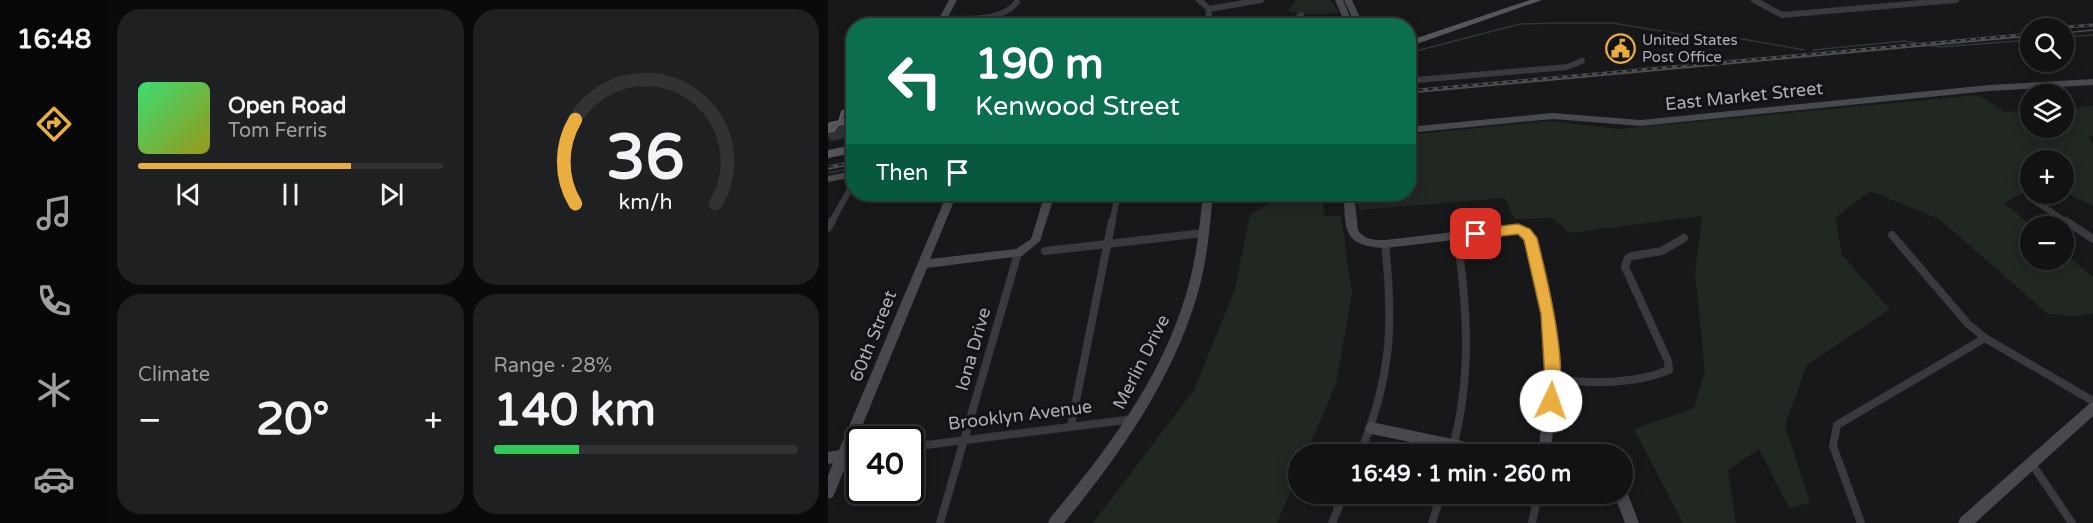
<!DOCTYPE html>
<html lang="en">
<head>
<meta charset="utf-8">
<style>
  body { margin:0; font-family:"Varela Round",sans-serif; background:#1f2022; color:#f1f3f6; height:100vh; display:flex; flex-direction:column; font-size:22px; white-space:nowrap }
  * { box-sizing:border-box; margin:0 }
  p { font-size:20px; color:#9c9ea0 }
  .icon { flex:none; width:33px; height:33px; fill:none; stroke:currentColor; stroke-width:2; stroke-linecap:round; stroke-linejoin:round }
  .map { position:relative; flex:1; overflow:hidden }
  .side { display:flex; flex-direction:column; gap:9px; padding:9px; background:#0a0a0b; width:720px }
  .side>* { flex:none }
  .guide { position:absolute; left:18px; top:18px; width:570px; height:183px; border-radius:24px; box-shadow:0 3px 15px #0003,0 0 0 2px #313234; background:#0b6e4f; color:#fff; overflow:hidden }
  .fabs { position:absolute; left:1192px; top:18px; display:grid; gap:12px }
  .fabs a { display:grid; place-items:center; width:54px; height:54px; border-radius:50%; background:#121214; box-shadow:0 3px 15px #0003,0 0 0 2px #313234; font-size:30px }
  .speed { position:absolute; left:18px; top:426px; display:flex; gap:12px; font-size:30px; font-weight:700; text-align:center }
  .speed>* { display:grid; place-content:center; width:78px; height:78px; border-radius:50%; background:#121214; box-shadow:0 3px 15px #0003,0 0 0 2px #313234; line-height:1 }
  .speed .limit { border:3px solid #111; border-radius:9px; background:#fff; color:#111 }
  .pin { position:absolute; display:grid; place-items:center; width:51px; height:51px; color:#fff; margin:-26px; border-radius:12px; box-shadow:0 3px 9px #0006 }
  .me { position:absolute; width:66px; margin:-33px; rotate:3deg; stroke-linejoin:round; filter:drop-shadow(0 0 4px #0008) }
  .turn { display:flex; align-items:center; gap:21px; height:126px; padding:0 30px; font-size:27px }
  .turn .icon { width:78px; height:78px; stroke-width:2.5 }
  .turn b { display:block; font-size:42px; line-height:51px }
  .then { display:flex; align-items:center; height:57px; padding:0 30px; background:#0003; gap:12px; font-size:22px }
  .big { font-size:45px; font-weight:700; line-height:1.1 }
  .side .tile { flex:1; display:flex; flex-direction:column; justify-content:center; gap:9px; min-width:0; padding:0 21px; border-radius:24px; background:#1f2022 }
  .side .dial { align-items:center; gap:0 }
  .dial svg { height:156px; overflow:visible; fill:none; stroke:#313234; stroke-width:7; stroke-linecap:round; text-anchor:middle }
  .dial text { fill:#f1f3f6; stroke:none }
  .song { display:flex; align-items:center; gap:18px }
  .cover { width:72px; height:72px; border-radius:9px; background:linear-gradient(135deg,hsl(140 70% 55%),hsl(60 70% 35%)) }
  .played { height:6px; border-radius:3px; background:linear-gradient(90deg,#eaae40 70%,#313234 70%) }
  .keys { display:flex; justify-content:space-around; direction:ltr }
  .heat { display:flex; justify-content:space-between; align-items:center; font-size:33px; direction:ltr }
  .charge { height:9px; border-radius:4px; background:linear-gradient(90deg,#34c759 28%,#313234 0) }
  .side .tiles { flex:1; display:grid; gap:9px; grid-template-columns:repeat(2,1fr) }
  .trip { position:absolute; left:460px; top:444px; width:345px; height:60px; border-radius:30px; background:#121214; box-shadow:0 3px 15px #0003,0 0 0 2px #313234; font-weight:700; line-height:60px; text-align:center }
  main { display:flex; flex:1; min-height:0 }
  .tab-bar { display:flex; flex-direction:column; width:108px; justify-content:space-around; align-items:center; background:#070708; color:#9c9ea0 }
  .tab-bar .icon { width:42px; height:42px }
  .tab-bar .selected { color:#eaae40 }
  .tab-bar b { font-size:27px; color:#f1f3f6 }
  .map>svg:first-child { display:block }
  .green { fill:#202821 }
  .lines { fill:none; stroke-linecap:round; stroke-linejoin:round }
  .stream { stroke:#2e373e; stroke-width:1.5 }
  .street-far1 { stroke:#393a3f; stroke-width:6 }
  .street { stroke:#393a3f; stroke-width:8 }
  .secondary { fill:#47494f; fill-rule:evenodd }
  .primary { fill:#55575e; fill-rule:evenodd }
  .tram { stroke:#4c4e54; stroke-width:1.5 }
  .rail-casing { stroke:#4c4e54; stroke-width:3 }
  .rail { stroke:#131315; stroke-width:1.5; stroke-dasharray:5; stroke-linecap:butt }
  .shaded-wall { fill:#313235 }
  .building { fill:#54555a; stroke:#626369; stroke-width:1.5 }
  .route { fill:#eaae40; stroke:#98712a; stroke-width:1.5 }
  .labels { text-anchor:middle; dominant-baseline:central; stroke-width:6; stroke-linejoin:round; paint-order:stroke }
  .far-poi-label { font-size:15px; fill:#abafb9; stroke:#131315; text-anchor:start }
  .street-label { font-size:18px; fill:#abafb9; stroke:#131315 }
</style>
</head>
<body>
<main>
<nav class="tab-bar">
<b>16:48</b>
<svg class="icon selected" aria-label="directions" viewBox="0 0 24 24"><path d="M12 3l9 9-9 9-9-9zM9 14v-3h6M13 9l2 2-2 2"/></svg>
<svg class="icon" aria-label="music" viewBox="0 0 24 24"><path d="M9 18V5l10-2v13"/><circle cx="6" cy="18" r="3"/><circle cx="16" cy="16" r="3"/></svg>
<svg class="icon" aria-label="phone" viewBox="0 0 24 24"><path d="M5 4h4l2 5-3 2q2 4 5 5l2-3 5 2v4C11 20 4 13 5 4z"/></svg>
<svg class="icon" aria-label="climate" viewBox="0 0 24 24"><path d="M12 3v18M4 7l16 10M4 17L20 7"/></svg>
<svg class="icon" aria-label="car" viewBox="0 0 24 24"><path d="M5 17H2v-5l4-1 3-4h7l3 4 3 1v5h-3M9 17h6M6 11h13"/><circle cx="7" cy="17" r="2"/><circle cx="17" cy="17" r="2"/></svg>
</nav>
<section class="side">
<div class="tiles">
<div class="tile">
<div class="song"><i class="cover"></i><div><b>Open Road</b><p>Tom Ferris</p></div></div>
<div class="played"></div>
<div class="keys"><svg class="icon" aria-label="previous" viewBox="0 0 24 24"><path d="M18 5L8 12l10 7zM5 5v14"/></svg><svg class="icon" aria-label="pause" viewBox="0 0 24 24"><path d="M8 5v14M16 5v14"/></svg><svg class="icon" aria-label="next" viewBox="0 0 24 24"><path d="M6 5l10 7-10 7zM19 5v14"/></svg></div>
</div>
<div class="tile dial"><svg viewBox="0 0 100 80">
<path d="M14 69A42 42 0 1 1 86 69"/>
<path d="M14 69A42 42 0 0 1 14 26" stroke="#eaae40"/>
<text x="50" y="56" font-size="32" font-weight="700">36</text>
<text x="50" y="72" font-size="11">km/h</text>
</svg></div>
<div class="tile"><p>Climate</p>
<div class="heat"><a>−</a><b class="big">20°</b><a>+</a></div>
</div>
<div class="tile"><p>Range · 28%</p><b class="big">140 km</b><div class="charge"></div></div>
</div>
</section>
<div class="map">
<svg width="1265" height="523" viewBox="0 0 1265 523">
  <rect width="100%" height="100%" fill="#18181a"/>
  <g class="green">
    <path d="M468,0H502L511,13L473,15L460,11Z"/>
    <path d="M1151,95L1176,112L1203,110V128H1236V108L1265,106V135L1261,137L1265,145V206L1236,192V160H1203V189L1176,203L1204,226L1203,260H1236V253L1265,277V313L1245,316L1220,314L1111,219L1042,191L1007,218L1014,255L1062,309L979,365L957,425L982,503L961,508L931,449L900,470L908,523H855L806,429L866,408L877,371L867,273L874,216L741,233L725,218L687,219L677,198L531,210L529,194H580L581,157L590,156L588,134L720,121L791,129Z"/>
    <path d="M456,194H494L496,216H513L524,293L508,384L478,454H471V472L449,523H265L366,390L407,289L422,214L452,198Z"/>
  </g>
  <g class="lines">
    <g class="stream">
      <path d="M1236,37L1265,35"/>
      <path d="M985,50L1076,41L1112,47L1203,40"/>
      <path d="M580,53L692,24L725,23H784L851,34L892,35L976,50"/>
      <path d="M0,173L26,168"/>
    </g>
    <g class="street-far1">
      <path d="M371,0L381,9L380,26"/>
      <path d="M926,0L954,15L1128,0"/>
      <path d="M381,9L433,0"/>
      <path d="M115,19C138,18 173,23 189,2"/>
      <path d="M461,26L473,15"/>
      <path d="M588,80L739,67L754,61"/>
      <path d="M1201,197L1240,223"/>
      <path d="M3,223L26,182"/>
      <path d="M284,223L290,194"/>
    </g>
    <g class="street">
      <path d="M1238,221L1265,239"/>
      <path d="M0,228L4,221"/>
      <path d="M1064,235L1140,324L1157,338L1265,401"/>
      <path d="M217,251L376,233"/>
      <path d="M725,380C764,383 805,385 841,370L840,361L797,267L800,258L804,256L834,251L856,238"/>
      <path d="M243,426L284,221"/>
      <path d="M82,447L306,419"/>
      <path d="M532,454C563,377 566,326 557,244"/>
      <path d="M623,454C644,381 640,310 629,236"/>
      <path d="M15,456L32,454"/>
      <path d="M1204,464L1244,523"/>
      <path d="M112,523L190,253"/>
      <path d="M504,523L516,494"/>
      <path d="M604,523L613,494"/>
      <path d="M704,523L710,494"/>
      <path d="M1033,523L1005,446L1009,425L1157,338"/>
    </g>
    <g class="secondary">
      <path d="M121,0H129L115,26H107Z"/>
      <path d="M507,0H515L526,26H518Z"/>
      <path d="M516,0H524L536,26H528Z"/>
      <path d="M580,76L591,78L592,80L588,83L580,82Z"/>
      <path d="M1265,79V85L1161,91L813,126L725,119L580,133V127L725,113L813,120L1161,85Z"/>
      <path d="M26,171V177L0,182V176Z"/>
      <path d="M119,194H129L102,259L188,249L203,239L217,194H227L212,241L194,256L99,268L5,497L0,499V476L5,463L0,464V452L11,450Z"/>
      <path d="M375,194H385C382,223 380,252 373,281C350,372 295,451 236,523H220L222,518C282,447 339,371 362,280C369,252 372,223 375,194Z"/>
      <path d="M516,194H526L530,230C536,240 546,240 557,240L687,225C693,227 699,228 704,232C711,238 713,253 715,262C734,326 732,390 722,454H710C720,374 723,316 698,238L687,233L557,248C515,246 517,230 516,194Z"/>
      <path d="M1265,402V416L1147,523H1130L1132,518L1261,404Z"/>
      <path d="M543,422L668,448L673,450L674,454H641L543,434L539,432L537,428L539,424Z"/>
      <path d="M795,488L798,489L811,523H797L786,494H795Z"/>
    </g>
    <g class="primary">
      <path d="M702,0H714L580,47V41Z"/>
      <path d="M26,145V153L0,158V150Z"/>
    </g>
    <g class="tram">
      <path d="M1236,33L1265,30"/>
      <path d="M580,93L1203,36"/>
      <path d="M0,169L26,164"/>
    </g>
    <defs>
      <g id="rail">
        <path d="M1226,28L1265,25"/>
        <path d="M580,91L1203,34"/>
        <path d="M0,167L26,162"/>
      </g>
    </defs>
    <use href="#rail" class="rail-casing"/>
    <use href="#rail" class="rail"/>
  </g>
  <path class="shaded-wall" d="M26,118V128L24,133L18,134L14,139L4,141L0,138V132L17,120Z"/>
  <path class="building" d="M26,109V118L17,120L16,124L10,125L6,131L0,132V125L2,123L11,121L14,111Z"/>
  <path class="route" d="M690,224L702,229L709,238C718,275 743,372 728,406L723,408L717,406L715,401L717,380L713,314L696,240L690,234L648,239L641,234L648,229Z"/>
  <defs>
    <symbol id="civic-ring" viewBox="-11 -11 22 22"><circle r="9.5" fill="#131315" stroke="#eaae40" stroke-width="1.5"/><path d="M-.6-6.5H3V-4.5H.6V-3L4-1V1h2V6H-6V1h2V-1L-.6-3ZM-1.2 2.5V6h2.4V2.5Z" fill="#eaae40"/></symbol>
  </defs>
  <g fill-rule="evenodd">
    <use href="#civic-ring" x="776" y="32" width="33" height="33"/>
  </g>
  <g class="labels">
    <g class="far-poi-label">
      <text x="814" y="40">United States<tspan x="814" dy="17">Post Office</tspan></text>
    </g>
    <g class="street-label">
      <text transform="translate(916 96) rotate(-6)">East Market Street</text>
      <text transform="translate(45 336) rotate(-68)">60th Street</text>
      <text transform="translate(145 349) rotate(-74)">Iona Drive</text>
      <text transform="translate(313 362) rotate(-63)">Merlin Drive</text>
      <text transform="translate(192 415) rotate(-7)">Brooklyn Avenue</text>
    </g>
  </g>
</svg>
<div class="fabs">
<a><svg class="icon" aria-label="search" viewBox="0 0 24 24"><circle cx="10" cy="10" r="6"/><path d="M15 15l6 6"/></svg></a>
<a><svg class="icon" aria-label="layers" viewBox="0 0 24 24"><path d="M12 4l9 5-9 5-9-5zM3 14l9 5 9-5"/></svg></a>
<a>+</a>
<a>−</a>
</div>
<div class="speed"><div class="limit">40</div></div>
<div class="pin" style="left:648px;top:234px;background:#d93025"><svg class="icon" aria-label="arrive" viewBox="0 0 24 24"><path d="M6 21V4h12l-3 4 3 4H6"/></svg></div>
<svg class="me" style="left:723px;top:401px" viewBox="-20 -20 40 40"><circle r="19" fill="#fff"/><path d="M0-13L10 11 0 6-10 11z" fill="#eaae40"/></svg>
<div class="trip">16:49 · 1 min · 260 m</div>
<div class="guide">
<div class="turn"><svg class="icon" aria-label="left" viewBox="0 0 24 24"><path d="M17 20v-9H6M10 6l-5 5 5 5"/></svg><div><b>190 m</b>Kenwood Street</div></div>
<div class="then">Then<svg class="icon" aria-label="arrive" viewBox="0 0 24 24"><path d="M6 21V4h12l-3 4 3 4H6"/></svg></div>
</div>
</div>
</main>
</body>
</html>
